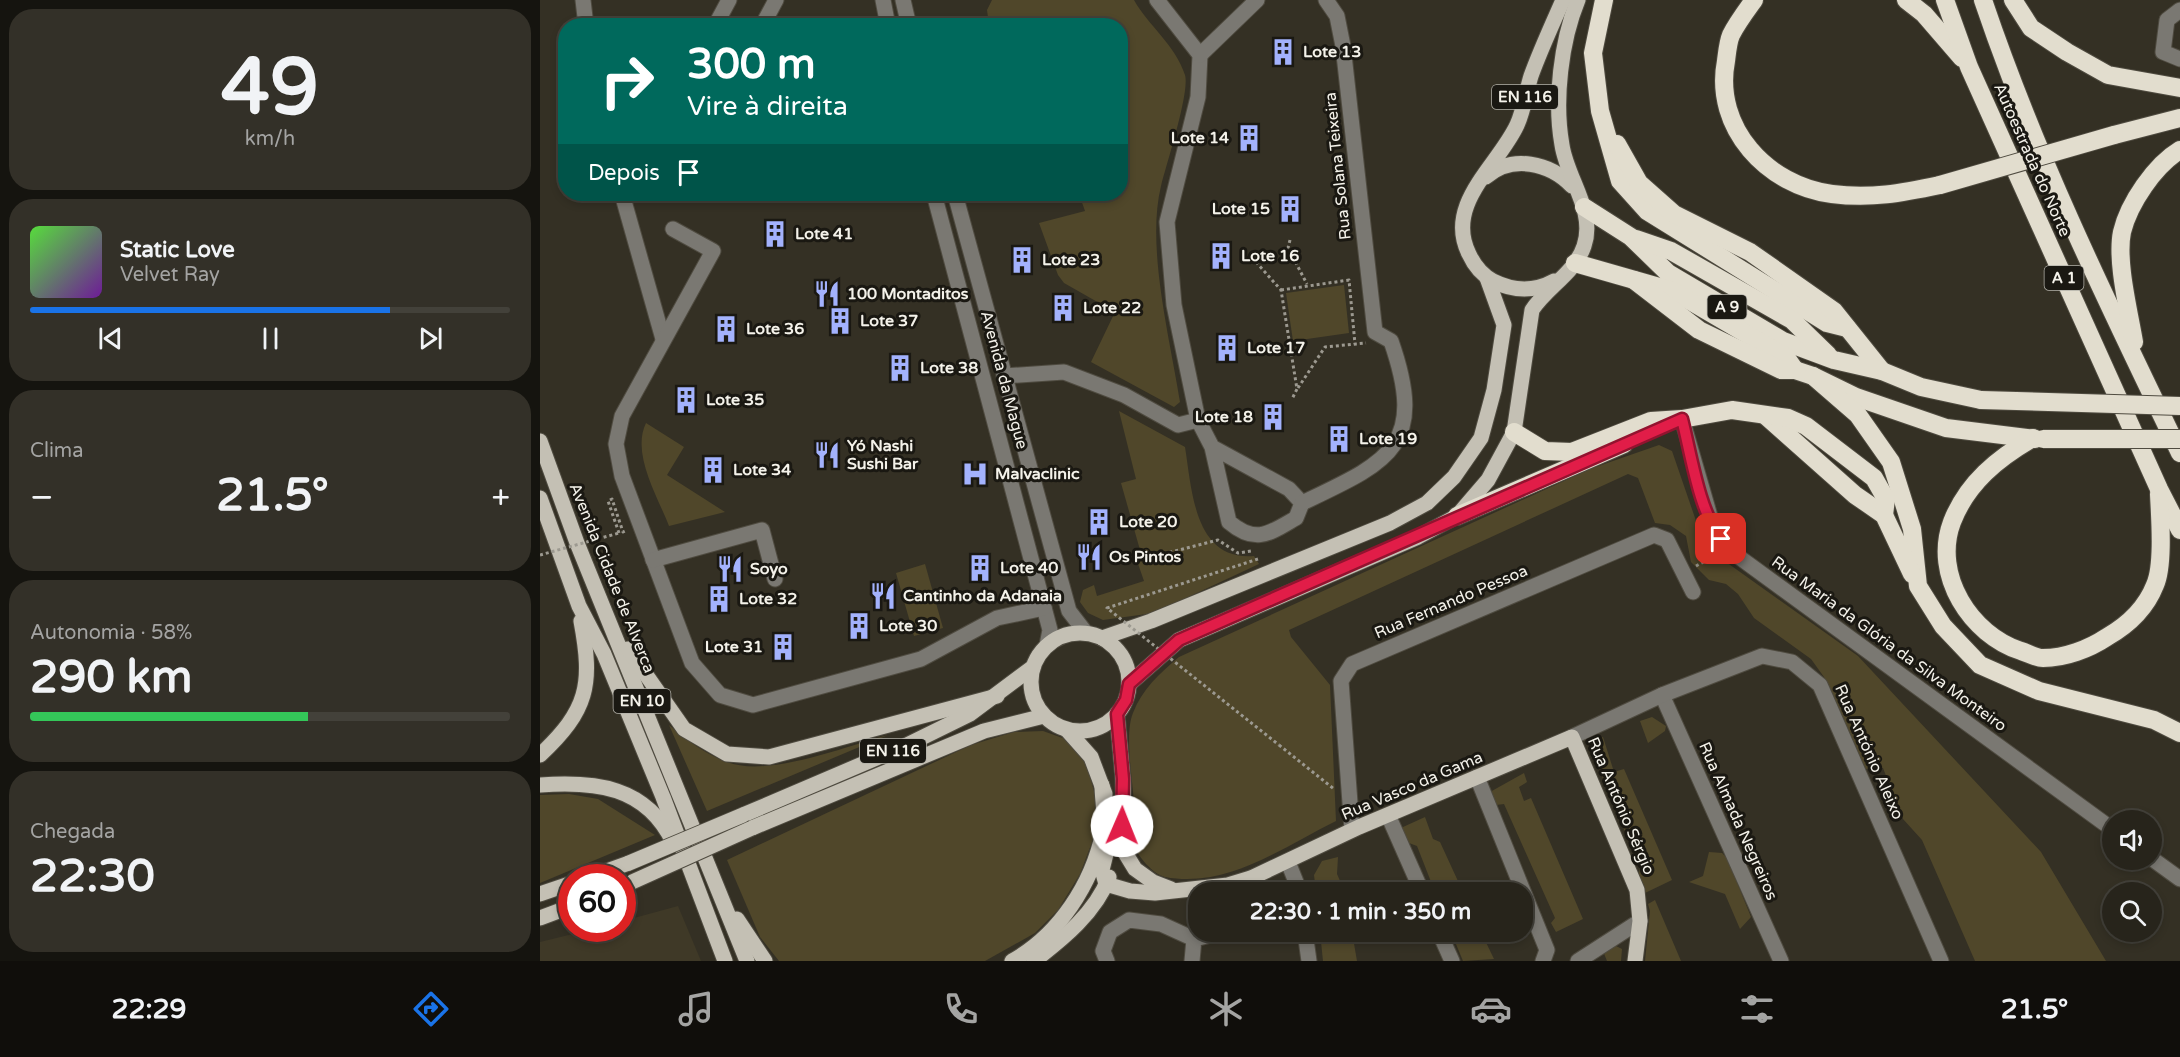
<!DOCTYPE html>
<html lang="pt">
<head>
<meta charset="utf-8">
<style>
  body { margin:0; font-family:"Varela Round",sans-serif; background:#333028; color:#f1f3f6; height:100vh; display:flex; flex-direction:column; font-size:22px; white-space:nowrap }
  * { box-sizing:border-box; margin:0 }
  p { font-size:20px; color:#a4a4a3 }
  .icon { flex:none; width:33px; height:33px; fill:none; stroke:currentColor; stroke-width:2; stroke-linecap:round; stroke-linejoin:round }
  .map { position:relative; flex:1; overflow:hidden }
  .side { display:flex; flex-direction:column; gap:9px; padding:9px; background:#15140f; width:540px }
  .side>* { flex:none }
  .hud { position:absolute; left:18px; top:18px; width:570px; height:183px; border-radius:24px; box-shadow:0 3px 9px #0003,0 0 0 2px #43413a; background:#00695c; color:#fff; overflow:hidden }
  .buttons { position:absolute; left:1562px; top:810px; display:grid; gap:12px }
  .buttons a { display:grid; place-items:center; width:60px; height:60px; border-radius:50%; background:#27241b; box-shadow:0 3px 9px #0003,0 0 0 2px #43413a; font-size:30px }
  .speed { position:absolute; left:18px; top:864px; display:flex; gap:12px; font-size:30px; font-weight:700; text-align:center }
  .speed>* { display:grid; place-content:center; width:78px; height:78px; border-radius:50%; background:#27241b; box-shadow:0 3px 9px #0003,0 0 0 2px #43413a; line-height:1 }
  .speed .limit { border:9px solid #d22; background:#fff; color:#111 }
  .pin { position:absolute; display:grid; place-items:center; width:51px; height:51px; color:#fff; margin:-26px; border-radius:12px; box-shadow:0 3px 9px #0006 }
  .me { position:absolute; width:66px; margin:-33px; rotate:1deg; stroke-linejoin:round; filter:drop-shadow(0 0 4px #0008) }
  .turn { display:flex; align-items:center; gap:21px; height:126px; padding:0 30px; font-size:27px }
  .turn .icon { width:78px; height:78px; stroke-width:2.5 }
  .turn b { display:block; font-size:42px; line-height:51px }
  .then { display:flex; align-items:center; height:57px; padding:0 30px; background:#0003; gap:12px; font-size:22px }
  .big { font-size:45px; font-weight:700; line-height:1.1 }
  .side .widget { flex:1; display:flex; flex-direction:column; justify-content:center; gap:9px; min-width:0; padding:0 21px; border-radius:24px; background:#333028 }
  .side .dial { align-items:center; gap:0 }
  .dial b { font-size:78px; line-height:1 }
  .song { display:flex; align-items:center; gap:18px }
  .cover { width:72px; height:72px; border-radius:9px; background:linear-gradient(135deg,hsl(110 70% 55%),hsl(280 70% 35%)) }
  .played { height:6px; border-radius:3px; background:linear-gradient(90deg,#1a73e8 75%,#43413a 75%) }
  .keys { display:flex; justify-content:space-around; direction:ltr }
  .heat { display:flex; justify-content:space-between; align-items:center; font-size:33px; direction:ltr }
  .charge { height:9px; border-radius:4px; background:linear-gradient(90deg,#34c759 58%,#43413a 0) }
  .trip { position:absolute; left:648px; top:882px; width:345px; height:60px; border-radius:24px; background:#27241b; box-shadow:0 3px 9px #0003,0 0 0 2px #43413a; font-weight:700; line-height:60px; text-align:center }
  .tab-bar { display:flex; height:96px; justify-content:space-around; align-items:center; background:#100e0b; color:#a4a4a3 }
  .tab-bar .icon { width:42px; height:42px }
  .tab-bar .active { color:#1a73e8 }
  .tab-bar b { font-size:27px; color:#f1f3f6 }
  main { display:flex; flex:1; min-height:0 }
  .map>svg:first-child { display:block }
  .built { fill:#3f3927 }
  .green { fill:#50472a }
  .lines { fill:none; stroke-linecap:round; stroke-linejoin:round }
  .minor-casing { stroke:#4f4b40; stroke-width:17 }
  .major-casing { stroke:#4f4b40; stroke-width:17 }
  .highway-casing { stroke:#4f4b40; stroke-width:20 }
  .path { stroke:#9c9990; stroke-width:3; stroke-dasharray:3 3; stroke-linecap:butt }
  .minor { stroke:#7a7872; stroke-width:15 }
  .major { stroke:#c4c0b4; stroke-width:15 }
  .highway { stroke:#e2ddce; stroke-width:18 }
  .major-bridge-casing { stroke:#4f4b40; stroke-width:17; stroke-linecap:butt }
  .highway-bridge-casing { stroke:#4f4b40; stroke-width:20; stroke-linecap:butt }
  .path-bridge { stroke:#9c9990; stroke-width:3; stroke-dasharray:3 3; stroke-linecap:butt }
  .major-bridge { stroke:#c4c0b4; stroke-width:15 }
  .highway-bridge { stroke:#e2ddce; stroke-width:18 }
  .route-casing { stroke:#92132f; stroke-width:15 }
  .route { stroke:#e11d48; stroke-width:10 }
  .labels { text-anchor:middle; dominant-baseline:central; stroke-width:6; stroke-linejoin:round; paint-order:stroke }
  .shield { fill:#1a1812; stroke:#b3b1a9; stroke-width:1.5 }
  .shield-label { font-size:15px; font-weight:bold; fill:#f4f2ea }
  .poi-label { font-size:16px; font-weight:bold; fill:#f4f2ea; stroke:#1a1812; text-anchor:start }
  .street-label { font-size:16px; fill:#f4f2ea; stroke:#1a1812 }
</style>
</head>
<body>
<main>
<section class="side">
<div class="widget dial"><b>49</b><p>km/h</p></div>
<div class="widget">
<div class="song"><i class="cover"></i><div><b>Static Love</b><p>Velvet Ray</p></div></div>
<div class="played"></div>
<div class="keys"><svg class="icon" aria-label="previous" viewBox="0 0 24 24"><path d="M18 5L8 12l10 7zM5 5v14"/></svg><svg class="icon" aria-label="pause" viewBox="0 0 24 24"><path d="M8 5v14M16 5v14"/></svg><svg class="icon" aria-label="next" viewBox="0 0 24 24"><path d="M6 5l10 7-10 7zM19 5v14"/></svg></div>
</div>
<div class="widget"><p>Clima</p>
<div class="heat"><a>−</a><b class="big">21.5°</b><a>+</a></div>
</div>
<div class="widget"><p>Autonomia · 58%</p><b class="big">290 km</b><div class="charge"></div></div>
<div class="widget"><p>Chegada</p><b class="big">22:30</b></div>
</section>
<div class="map">
<svg width="1640" height="961" viewBox="0 0 1640 961">
  <rect width="100%" height="100%" fill="#343024"/>
  <path class="built" d="M138,906L161,961H0V942L53,929L82,928L83,921Z"/>
  <g class="green">
    <path d="M452,0H594C608,25 636,46 645,75C650,92 626,165 621,186C606,247 630,338 640,402L634,407L551,362L575,312L524,283L518,275L499,223L545,211L539,194H580V26L449,25L447,10Z"/>
    <path d="M804,285L809,333L753,341L746,293Z"/>
    <path d="M579,411L645,447C652,490 654,561 714,556L719,564L614,613L563,620L548,613L540,602L543,590L554,585L557,596L604,581L596,558L602,557L581,483L596,479Z"/>
    <path d="M106,423L144,447L127,475L185,512L129,526C118,497 91,454 106,423Z"/>
    <path d="M1119,445L1132,451L1165,547L1318,656L1501,852L1566,961H1435L1382,840L1363,819L1343,768L1325,769L1284,677L1271,659L1214,618L1198,594L1186,584L1169,580L1151,562L1146,536L1130,525L1115,523L1098,478L1088,474L749,630L751,637L790,685L796,821C743,847 687,889 625,877C613,874 598,857 594,845C590,834 594,816 594,804C593,780 584,735 593,713C602,689 620,673 639,657L1050,469Z"/>
    <path d="M385,564L403,628L374,636L356,573Z"/>
    <path d="M1112,717L1126,726L1125,731L1108,743L1100,721Z"/>
    <path d="M129,725C147,740 165,754 187,762C228,778 306,746 348,735L167,811Z"/>
    <path d="M503,731L531,741L547,765L556,799L555,834L540,874L518,910L495,933L445,961H239L220,937L187,860L431,745L474,732Z"/>
    <path d="M1063,737L1074,772L1084,769L1132,880L1105,893L1098,878L1100,868L1049,745Z"/>
    <path d="M984,773L987,782L979,787L984,801L991,798L1043,919L1016,932L1011,923L1015,918L964,804L956,805L950,792Z"/>
    <path d="M29,794L58,799L115,835L0,883V795Z"/>
    <path d="M885,817L893,839L900,842L923,892H895L877,846L869,843L861,832L863,827Z"/>
    <path d="M1169,852L1182,853L1187,858L1211,917L1200,929L1185,894L1149,882L1163,876Z"/>
    <path d="M798,857L797,874L805,892H776L774,875L782,861Z"/>
    <path d="M1115,900L1141,961H1105L1110,911L1108,904Z"/>
    <path d="M780,932H812L817,961H783Z"/>
    <path d="M911,932H941L954,959L923,961Z"/>
    <path d="M1072,944L1082,949L1081,961H1067L1063,951Z"/>
  </g>
  <g class="lines">
    <defs>
      <g id="minor">
        <path d="M43,0L46,26"/>
        <path d="M343,0L348,26"/>
        <path d="M363,0L369,26"/>
        <path d="M617,0L660,55L658,97L627,222L634,305L658,420L672,447L689,522C716,545 730,533 756,518L762,503L749,489L672,447"/>
        <path d="M1640,10L1627,20L1623,52L1640,59"/>
        <path d="M175,26L189,0"/>
        <path d="M222,26L236,0"/>
        <path d="M660,55L717,0"/>
        <path d="M82,194L123,339"/>
        <path d="M394,194L510,630L507,645"/>
        <path d="M415,194L529,611L546,633"/>
        <path d="M133,229L173,251L82,416L76,444L82,476L152,663L180,695L213,705L381,659L457,618L504,608"/>
        <path d="M464,376L524,372L584,395L638,425L658,420"/>
        <path d="M1142,419L1174,530L1188,549L1572,829"/>
        <path d="M762,503C848,462 888,447 851,341L835,332L803,46L797,16L786,0"/>
        <path d="M113,560L222,530L235,579"/>
        <path d="M1122,695L1241,961"/>
        <path d="M1032,737L1122,695L1222,656L1252,662L1280,685L1401,961"/>
        <path d="M937,777L1007,950L1003,961"/>
        <path d="M848,815L882,892"/>
        <path d="M812,830L801,681L812,664L1114,535L1127,540L1153,592"/>
        <path d="M1611,858L1640,879"/>
        <path d="M748,862L760,892"/>
        <path d="M710,892L711,878"/>
        <path d="M765,932L769,961"/>
        <path d="M899,932L912,961"/>
        <path d="M567,961L563,951L570,932L589,920L621,924L654,939"/>
        <path d="M652,961L654,939L684,932"/>
        <path d="M1038,961L1100,921"/>
      </g>
      <g id="major">
        <path d="M946,177C972,154 1010,163 1032,186"/>
        <path d="M1014,281C994,292 973,291 953,281C942,275 934,265 929,254C904,204 958,166 977,125C984,110 986,92 991,76C1000,51 1012,25 1023,0"/>
        <path d="M0,441L37,543L207,961"/>
        <path d="M0,498L39,606L64,654L123,797L185,961"/>
        <circle cx="540" cy="682" r="49"/>
        <path d="M562,638L611,621L850,523L887,503L914,477L941,438L954,390L964,325L947,278"/>
        <path d="M88,649L144,729L187,754L229,757L457,696"/>
        <path d="M589,684L639,640L878,537L917,516L948,480L974,432L992,310C1007,287 1035,273 1044,246C1056,211 1027,179 1022,145C1014,101 1021,41 1038,0"/>
        <path d="M577,714L583,779L584,851L595,869L613,882L631,889"/>
        <path d="M527,730L551,757L565,794"/>
        <path d="M0,755C48,710 53,685 41,621"/>
        <path d="M0,785C55,781 106,786 133,842"/>
        <path d="M203,815L367,745L430,714L493,667"/>
        <path d="M212,828L444,731L504,716"/>
        <path d="M47,878L89,863"/>
        <path d="M566,884L590,891L615,893L688,885L711,878L819,827L1032,737L1097,890L1100,921L1095,961"/>
        <path d="M566,884L562,870L570,838"/>
        <path d="M0,894L32,883"/>
        <path d="M0,918L32,906"/>
        <path d="M197,919L225,961"/>
        <path d="M472,961C519,935 552,884 563,832C566,818 562,800 562,785"/>
        <path d="M494,961C523,939 556,912 569,877"/>
      </g>
      <g id="highway">
        <path d="M1064,0L1053,53L1060,111L1080,181L1107,211L1287,323L1307,328"/>
        <path d="M1214,0C1206,11 1197,23 1191,35C1188,42 1187,53 1186,61C1173,128 1228,186 1292,194C1331,199 1362,193 1400,185"/>
        <path d="M1366,0L1384,14L1422,58"/>
        <path d="M1405,0L1429,67L1619,489L1640,530"/>
        <path d="M1443,0C1496,157 1568,304 1640,453"/>
        <path d="M1473,0L1491,28L1527,52L1568,75L1640,88"/>
        <path d="M1574,135L1640,118"/>
        <path d="M1077,144L1099,183L1134,214L1210,252L1294,311L1342,371"/>
        <path d="M1044,207L1091,237L1128,273L1243,341L1294,360L1342,371L1381,387L1441,400"/>
        <path d="M1096,239L1131,251L1252,320L1288,355"/>
        <path d="M1035,263L1133,291L1246,357L1255,370"/>
        <path d="M1094,280L1159,330L1241,370H1255L1273,376L1316,397L1406,428L1495,439"/>
        <path d="M1594,342C1589,312 1576,261 1582,232C1589,203 1615,165 1640,150"/>
        <path d="M1273,376L1318,415L1351,462L1372,529L1378,586L1403,626L1440,665L1499,691L1614,720L1640,733"/>
        <path d="M1226,416L1315,495L1344,515L1372,574"/>
        <path d="M974,432L1005,451L1032,452L1111,421L1142,419L1192,410L1248,418L1266,426L1334,478L1346,499L1344,515"/>
        <path d="M1493,438C1458,458 1427,483 1412,522C1392,575 1431,635 1481,651C1488,653 1496,658 1503,658C1525,658 1549,649 1567,637C1588,625 1606,608 1615,585C1624,565 1620,516 1619,494"/>
        <path d="M917,516L1084,444"/>
      </g>
    </defs>
    <use href="#minor" class="minor-casing"/>
    <use href="#major" class="major-casing"/>
    <use href="#highway" class="highway-casing"/>
    <g class="path">
      <path d="M750,240L748,248L767,284"/>
      <path d="M716,262L741,290L757,389L752,399"/>
      <path d="M741,290L809,280L815,344"/>
      <path d="M758,388L785,347L826,343"/>
      <path d="M79,533L68,501L72,499L83,532L87,530"/>
      <path d="M612,557L678,540L698,553L711,551"/>
      <path d="M1156,566L1174,556"/>
      <path d="M739,745L794,789"/>
    </g>
    <use href="#minor" class="minor"/>
    <use href="#major" class="major"/>
    <use href="#highway" class="highway"/>
    <defs>
      <g id="major-bridge">
        <path d="M89,863L203,815"/>
        <path d="M92,882L212,828"/>
      </g>
      <g id="highway-bridge">
        <path d="M1400,185L1574,135"/>
        <path d="M1441,400L1640,406"/>
        <path d="M1503,439H1640"/>
      </g>
    </defs>
    <use href="#major-bridge" class="major-bridge-casing"/>
    <use href="#highway-bridge" class="highway-bridge-casing"/>
    <g class="path-bridge">
      <path d="M0,555L79,533"/>
      <path d="M718,559L567,608L739,745"/>
    </g>
    <use href="#major-bridge" class="major-bridge"/>
    <use href="#highway-bridge" class="highway-bridge"/>
  </g>
  <g class="lines">
    <defs>
      <path id="route" d="M582,826L583,779L577,714L586,700L589,684L639,640L1142,419C1151,454 1159,511 1181,539"/>
    </defs>
    <use href="#route" class="route-casing"/>
    <use href="#route" class="route"/>
  </g>
  <defs>
    <symbol id="building-bare" viewBox="-9 -9 18 18"><path d="M-4-6H4V6H1V3H-1V6H-4ZM-2.5-4.3h1.7v1.8h-1.7ZM.8-4.3h1.7v1.8H.8ZM-2.5-1h1.7V.8h-1.7ZM.8-1h1.7V.8H.8Z" fill="#a3b2fd" stroke="#1a1812" stroke-width="2.5" paint-order="stroke"/></symbol>
    <symbol id="restaurant-bare" viewBox="-9 -9 18 18"><path d="M-5-6h1v4h1v-4h1v4h1v-4h1v5L-1.5 .5V6h-2V.5L-5-1ZM5-6V6H3V1.5H1.5Q1.5-4 5-6Z" fill="#a3b2fd" stroke="#1a1812" stroke-width="2.5" paint-order="stroke"/></symbol>
    <symbol id="hospital-bare" viewBox="-9 -9 18 18"><path d="M-5-5h3v3.5h4V-5h3V5h-3V1.5h-4V5h-3Z" fill="#a3b2fd" stroke="#1a1812" stroke-width="2.5" paint-order="stroke"/></symbol>
  </defs>
  <g fill-rule="evenodd">
    <use href="#building-bare" x="724" y="33" width="38" height="38"/>
    <use href="#building-bare" x="690" y="119" width="38" height="38"/>
    <use href="#building-bare" x="731" y="190" width="38" height="38"/>
    <use href="#building-bare" x="216" y="215" width="38" height="38"/>
    <use href="#building-bare" x="662" y="237" width="38" height="38"/>
    <use href="#building-bare" x="463" y="241" width="38" height="38"/>
    <use href="#restaurant-bare" x="268" y="275" width="38" height="38"/>
    <use href="#building-bare" x="504" y="289" width="38" height="38"/>
    <use href="#building-bare" x="281" y="302" width="38" height="38"/>
    <use href="#building-bare" x="167" y="310" width="38" height="38"/>
    <use href="#building-bare" x="668" y="329" width="38" height="38"/>
    <use href="#building-bare" x="341" y="349" width="38" height="38"/>
    <use href="#building-bare" x="127" y="381" width="38" height="38"/>
    <use href="#building-bare" x="714" y="398" width="38" height="38"/>
    <use href="#building-bare" x="780" y="420" width="38" height="38"/>
    <use href="#restaurant-bare" x="268" y="436" width="38" height="38"/>
    <use href="#building-bare" x="154" y="451" width="38" height="38"/>
    <use href="#hospital-bare" x="416" y="455" width="38" height="38"/>
    <use href="#building-bare" x="540" y="503" width="38" height="38"/>
    <use href="#restaurant-bare" x="530" y="538" width="38" height="38"/>
    <use href="#building-bare" x="421" y="549" width="38" height="38"/>
    <use href="#restaurant-bare" x="171" y="550" width="38" height="38"/>
    <use href="#restaurant-bare" x="324" y="577" width="38" height="38"/>
    <use href="#building-bare" x="160" y="580" width="38" height="38"/>
    <use href="#building-bare" x="300" y="607" width="38" height="38"/>
    <use href="#building-bare" x="224" y="628" width="38" height="38"/>
  </g>
  <g class="labels">
    <g class="shield">
      <rect x="952" y="85" width="66" height="24" rx="4.5"/>
      <rect x="1504.5" y="266" width="39" height="24" rx="4.5"/>
      <rect x="1167.5" y="295" width="39" height="24" rx="4.5"/>
      <rect x="73.5" y="689" width="57" height="24" rx="4.5"/>
      <rect x="320" y="739" width="66" height="24" rx="4.5"/>
    </g>
    <g class="shield-label">
      <text x="985" y="97">EN 116</text>
      <text x="1524" y="278">A 1</text>
      <text x="1187" y="307">A 9</text>
      <text x="102" y="701">EN 10</text>
      <text x="353" y="751">EN 116</text>
    </g>
    <g class="poi-label">
      <text x="763" y="52">Lote 13</text>
      <text x="689" y="138" text-anchor="end">Lote 14</text>
      <text x="730" y="209" text-anchor="end">Lote 15</text>
      <text x="255" y="234">Lote 41</text>
      <text x="701" y="256">Lote 16</text>
      <text x="502" y="260">Lote 23</text>
      <text x="307" y="294">100 Montaditos</text>
      <text x="543" y="308">Lote 22</text>
      <text x="320" y="321">Lote 37</text>
      <text x="206" y="329">Lote 36</text>
      <text x="707" y="348">Lote 17</text>
      <text x="380" y="368">Lote 38</text>
      <text x="166" y="400">Lote 35</text>
      <text x="713" y="417" text-anchor="end">Lote 18</text>
      <text x="819" y="439">Lote 19</text>
      <text x="307" y="446">Yó Nashi<tspan x="307" dy="18">Sushi Bar</tspan></text>
      <text x="193" y="470">Lote 34</text>
      <text x="455" y="474">Malvaclinic</text>
      <text x="579" y="522">Lote 20</text>
      <text x="569" y="557">Os Pintos</text>
      <text x="460" y="568">Lote 40</text>
      <text x="210" y="569">Soyo</text>
      <text x="363" y="596">Cantinho da Adanaia</text>
      <text x="199" y="599">Lote 32</text>
      <text x="339" y="626">Lote 30</text>
      <text x="223" y="647" text-anchor="end">Lote 31</text>
    </g>
    <g class="street-label">
      <text transform="translate(1492 160) rotate(66)">Autoestrada do Norte</text>
      <text transform="translate(798 166) rotate(-96)">Rua Solana Teixeira</text>
      <text transform="translate(464 380) rotate(75)">Avenida da Mague</text>
      <text transform="translate(72 578) rotate(68)">Avenida Cidade de Alverca</text>
      <text transform="translate(911 602) rotate(-23)">Rua Fernando Pessoa</text>
      <text transform="translate(1349 644) rotate(36)">Rua Maria da Glória da Silva Monteiro</text>
      <text transform="translate(1329 752) rotate(66)">Rua António Aleixo</text>
      <text transform="translate(872 786) rotate(-23)">Rua Vasco da Gama</text>
      <text transform="translate(1081 806) rotate(67)">Rua António Sérgio</text>
      <text transform="translate(1198 821) rotate(66)">Rua Almada Negreiros</text>
    </g>
  </g>
</svg>
<div class="buttons">
<a><svg class="icon" aria-label="sound" viewBox="0 0 24 24"><path d="M4 9h4l5-4v14l-5-4H4zM17 9q2 3 0 6"/></svg></a>
<a><svg class="icon" aria-label="search" viewBox="0 0 24 24"><circle cx="10" cy="10" r="6"/><path d="M15 15l6 6"/></svg></a>
</div>
<div class="speed"><div class="limit">60</div></div>
<div class="pin" style="left:1181px;top:539px;background:#d93025"><svg class="icon" aria-label="arrive" viewBox="0 0 24 24"><path d="M6 21V4h12l-3 4 3 4H6"/></svg></div>
<svg class="me" style="left:582px;top:826px" viewBox="-20 -20 40 40"><circle r="19" fill="#fff"/><path d="M0-13L10 11 0 6-10 11z" fill="#e11d48"/></svg>
<div class="trip">22:30 · 1 min · 350 m</div>
<div class="hud">
<div class="turn"><svg class="icon" aria-label="right" viewBox="0 0 24 24"><path d="M7 20v-9h11M14 6l5 5-5 5"/></svg><div><b>300 m</b>Vire à direita</div></div>
<div class="then">Depois<svg class="icon" aria-label="arrive" viewBox="0 0 24 24"><path d="M6 21V4h12l-3 4 3 4H6"/></svg></div>
</div>
</div>
</main>
<nav class="tab-bar">
<b>22:29</b>
<svg class="icon active" aria-label="directions" viewBox="0 0 24 24"><path d="M12 3l9 9-9 9-9-9zM9 14v-3h6M13 9l2 2-2 2"/></svg>
<svg class="icon" aria-label="music" viewBox="0 0 24 24"><path d="M9 18V5l10-2v13"/><circle cx="6" cy="18" r="3"/><circle cx="16" cy="16" r="3"/></svg>
<svg class="icon" aria-label="phone" viewBox="0 0 24 24"><path d="M5 4h4l2 5-3 2q2 4 5 5l2-3 5 2v4C11 20 4 13 5 4z"/></svg>
<svg class="icon" aria-label="climate" viewBox="0 0 24 24"><path d="M12 3v18M4 7l16 10M4 17L20 7"/></svg>
<svg class="icon" aria-label="car" viewBox="0 0 24 24"><path d="M5 17H2v-5l4-1 3-4h7l3 4 3 1v5h-3M9 17h6M6 11h13"/><circle cx="7" cy="17" r="2"/><circle cx="17" cy="17" r="2"/></svg>
<svg class="icon" aria-label="filters" viewBox="0 0 24 24"><path d="M4 7h16M4 17h16"/><circle cx="9" cy="7" r="2"/><circle cx="15" cy="17" r="2"/></svg>
<b>21.5°</b>
</nav>
</body>
</html>
